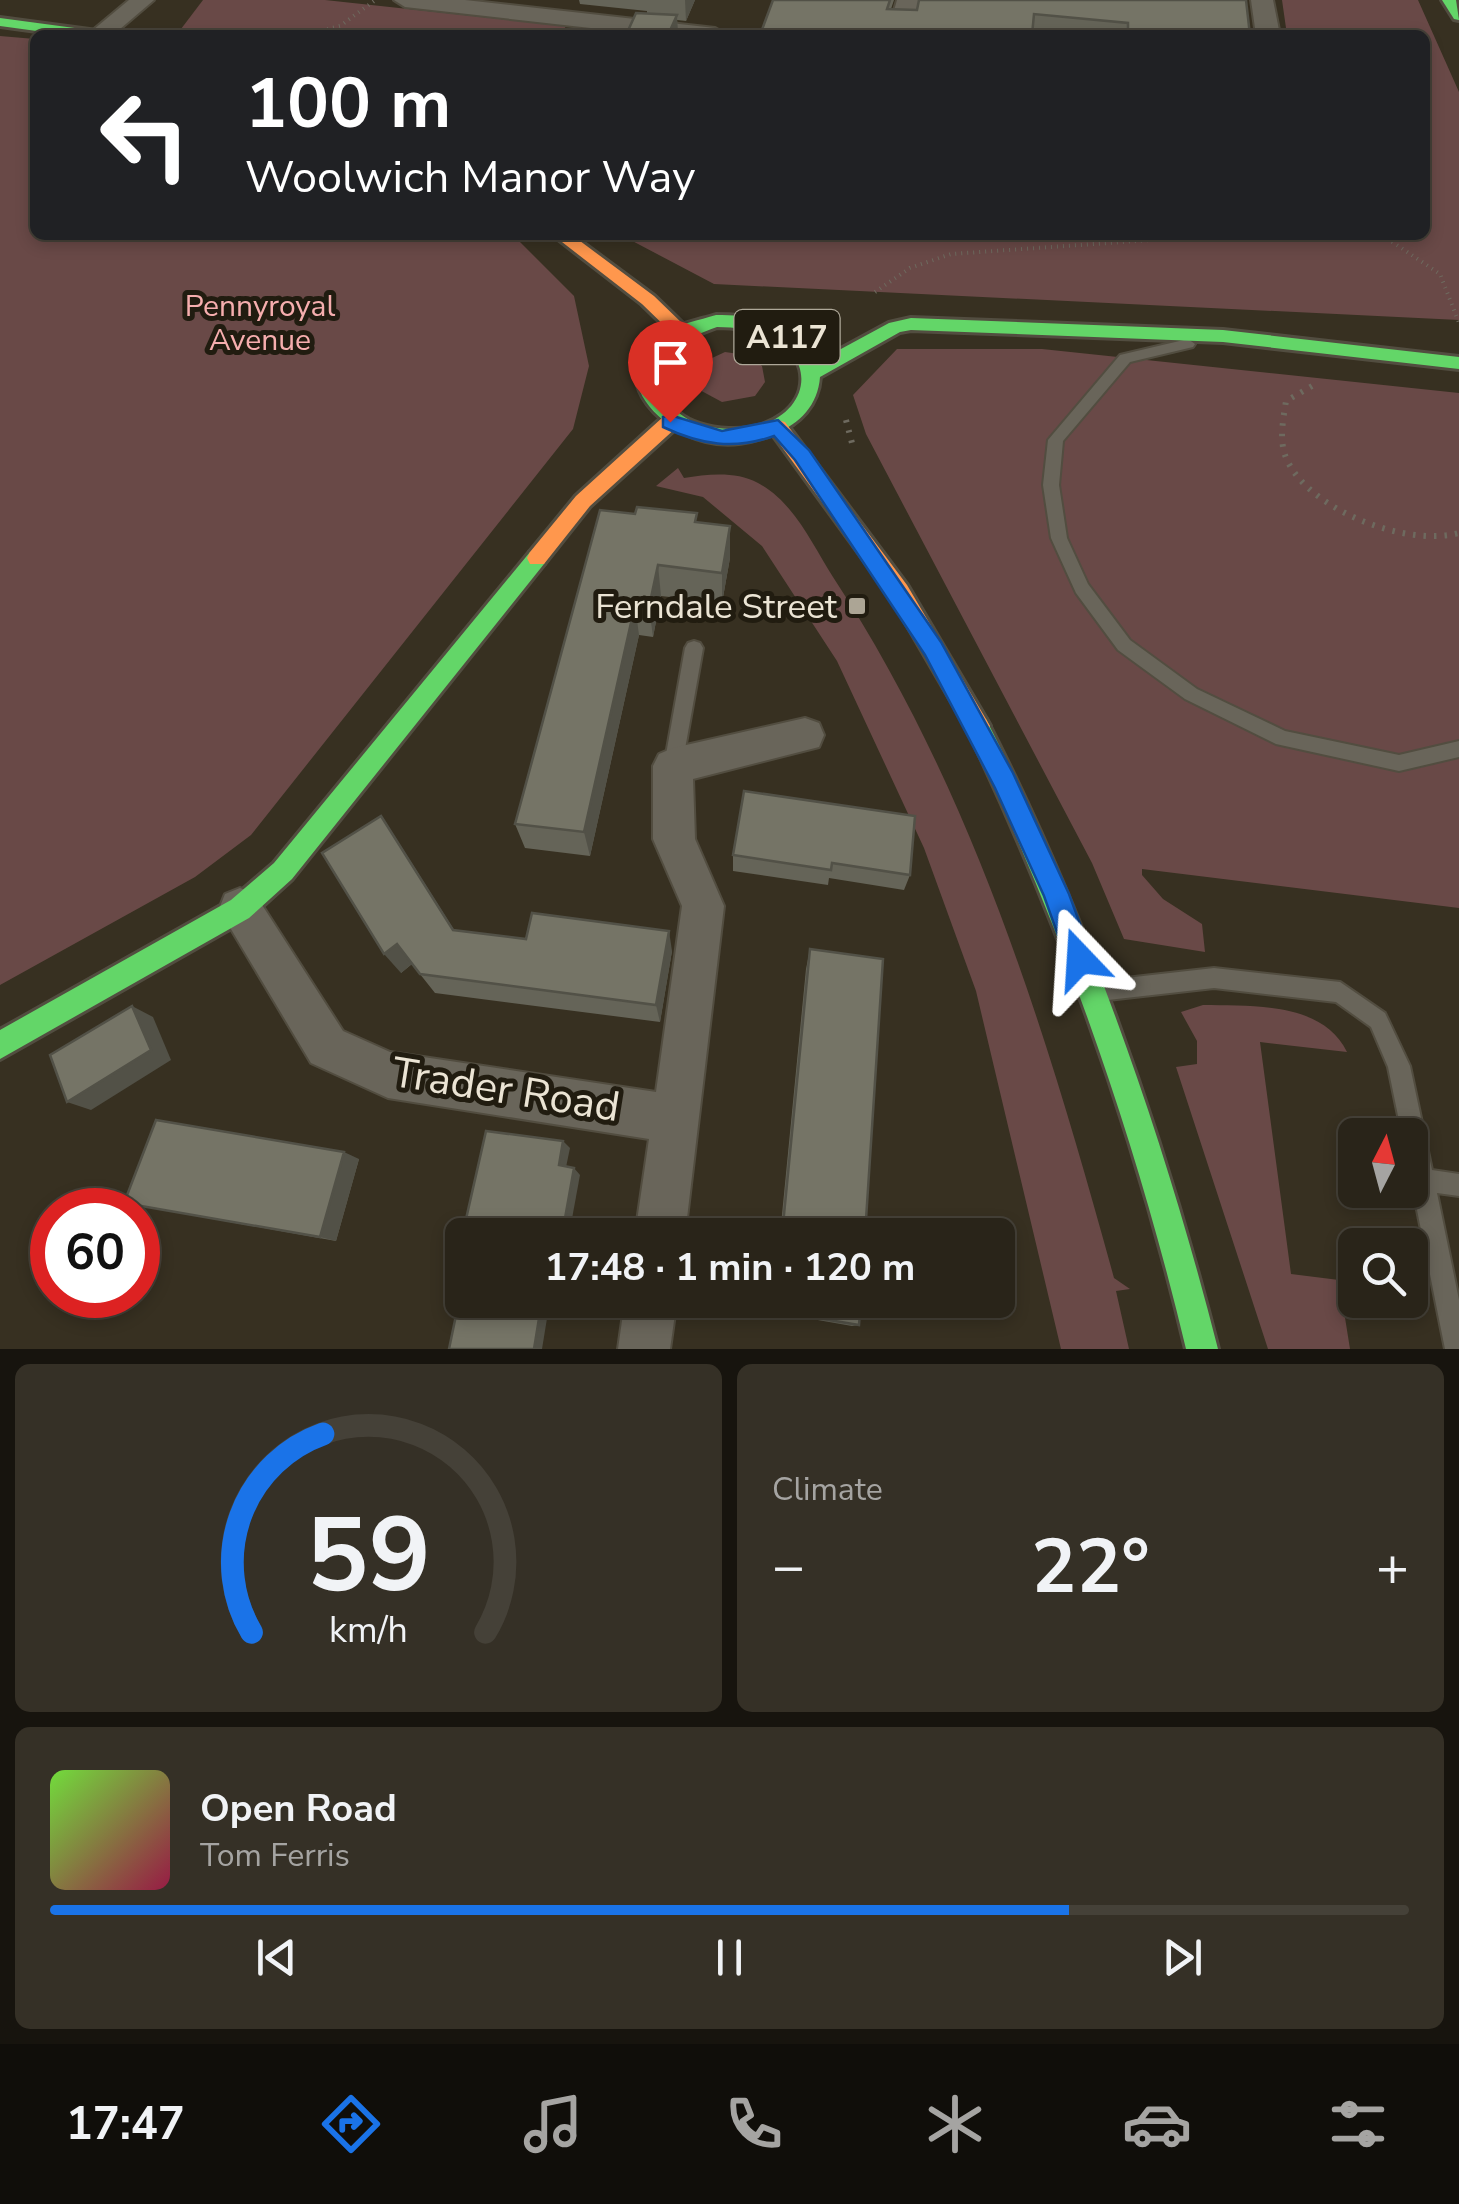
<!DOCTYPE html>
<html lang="en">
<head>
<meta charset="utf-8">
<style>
  body { margin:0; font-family:"Nunito Sans",sans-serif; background:#353026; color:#f1f3f6; height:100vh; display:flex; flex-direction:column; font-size:38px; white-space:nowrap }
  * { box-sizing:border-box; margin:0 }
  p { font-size:32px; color:#a5a4a2 }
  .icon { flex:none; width:55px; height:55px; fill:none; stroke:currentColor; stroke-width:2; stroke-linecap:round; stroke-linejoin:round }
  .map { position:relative; height:1349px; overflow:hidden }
  .details { display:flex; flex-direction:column; gap:15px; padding:15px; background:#17140e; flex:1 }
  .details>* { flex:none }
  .hud { position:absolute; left:30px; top:30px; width:1400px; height:210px; border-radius:15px; box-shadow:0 5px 15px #0003,0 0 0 2px #454138; background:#202124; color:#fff; overflow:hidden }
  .needle { width:65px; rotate:6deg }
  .buttons { position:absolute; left:1338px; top:1118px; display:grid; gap:20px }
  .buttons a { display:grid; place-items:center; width:90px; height:90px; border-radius:15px; background:#292419; box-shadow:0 5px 15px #0003,0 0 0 2px #454138; font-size:50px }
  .speed { position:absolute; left:30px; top:1188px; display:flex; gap:20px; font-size:50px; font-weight:700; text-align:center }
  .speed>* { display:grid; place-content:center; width:130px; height:130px; border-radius:50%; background:#292419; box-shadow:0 5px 15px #0003,0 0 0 2px #454138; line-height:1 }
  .speed .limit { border:15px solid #d22; background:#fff; color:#111 }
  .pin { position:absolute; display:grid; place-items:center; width:85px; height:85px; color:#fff; margin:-102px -42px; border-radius:50% 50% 50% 0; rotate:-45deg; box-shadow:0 0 10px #0007 }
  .pin .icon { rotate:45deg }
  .me { position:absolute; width:110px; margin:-55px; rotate:340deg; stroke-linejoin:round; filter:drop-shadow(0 0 8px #0008) }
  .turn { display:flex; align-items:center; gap:35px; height:210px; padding:0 50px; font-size:45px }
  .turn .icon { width:130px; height:130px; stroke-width:2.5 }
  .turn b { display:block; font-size:70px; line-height:85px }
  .big { font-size:75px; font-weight:700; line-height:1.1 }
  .details .widget { flex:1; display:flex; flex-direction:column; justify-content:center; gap:15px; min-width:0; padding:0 35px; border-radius:15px; background:#353026 }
  .details .dial { align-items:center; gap:0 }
  .dial svg { height:260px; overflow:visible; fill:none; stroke:#454138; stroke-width:7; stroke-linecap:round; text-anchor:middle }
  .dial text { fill:#f1f3f6; stroke:none }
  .song { display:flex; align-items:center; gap:30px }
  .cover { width:120px; height:120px; border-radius:15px; background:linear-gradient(135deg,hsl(100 70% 55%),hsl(340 70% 35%)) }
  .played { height:10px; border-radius:5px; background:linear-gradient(90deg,#1a73e8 75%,#454138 75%) }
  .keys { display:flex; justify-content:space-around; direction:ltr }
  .heat { display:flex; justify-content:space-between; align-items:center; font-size:55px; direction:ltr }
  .details .tiles { flex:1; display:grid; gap:15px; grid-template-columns:1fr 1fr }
  .widget:last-child { grid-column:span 2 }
  .trip { position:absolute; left:445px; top:1218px; width:570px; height:100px; border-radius:15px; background:#292419; box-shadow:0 5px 15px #0003,0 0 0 2px #454138; font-weight:700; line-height:100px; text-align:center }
  .dock { display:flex; height:160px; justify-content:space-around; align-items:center; background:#100e0a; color:#a5a4a2 }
  .dock .icon { width:70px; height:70px }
  .dock .selected { color:#1a73e8 }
  .dock b { font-size:45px; color:#f1f3f6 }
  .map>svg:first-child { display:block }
  .green { fill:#694947 }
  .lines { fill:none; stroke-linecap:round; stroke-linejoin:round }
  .lane-casing { stroke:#524d40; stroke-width:4 }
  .street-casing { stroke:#524d40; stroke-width:4 }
  .fast-casing { stroke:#524d40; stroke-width:6 }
  .slow-casing { stroke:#524d40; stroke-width:6 }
  .path-far1 { stroke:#6e6a5f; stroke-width:4; stroke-dasharray:1 5; stroke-linecap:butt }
  .path { stroke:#6e6a5f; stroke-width:6; stroke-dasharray:2.5 8; stroke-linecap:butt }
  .lane { fill:#69655a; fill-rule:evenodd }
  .street { fill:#69655a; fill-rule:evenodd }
  .fast { fill:#63d668; fill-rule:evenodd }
  .slow { fill:#ff974d; fill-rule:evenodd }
  .wall { fill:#656458 }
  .shaded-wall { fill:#525147 }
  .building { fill:#757466; stroke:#525147; stroke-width:2.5 }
  .route { fill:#1a73e8; stroke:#114b97; stroke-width:2.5 }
  .poi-dot { fill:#aca595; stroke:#211c10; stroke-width:4 }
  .labels { text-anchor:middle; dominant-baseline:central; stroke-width:10; stroke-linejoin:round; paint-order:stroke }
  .far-park-label { font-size:30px; fill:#f6aeae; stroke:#211c10 }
  .shield { fill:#211c10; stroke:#aea899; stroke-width:2.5 }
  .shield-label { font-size:32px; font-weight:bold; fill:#ebe4d4 }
  .poi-label { font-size:35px; fill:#ebe4d4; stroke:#211c10; text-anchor:end }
  .near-street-label { font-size:42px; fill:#ebe4d4; stroke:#211c10 }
</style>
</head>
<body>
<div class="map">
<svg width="1459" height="1349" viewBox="0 0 1459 1349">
  <rect width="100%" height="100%" fill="#373021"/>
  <g class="green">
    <path d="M203,0H325L566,26L561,35H202L181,29Z"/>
    <path d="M1282,0H1418L1459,92V320L714,284L621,235H1425V35H1287Z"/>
    <path d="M0,36L35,39V235H513L574,296L589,366L573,429L251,835L195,877L0,985Z"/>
    <path d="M897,349H1042L1459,393V908L1142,869V875L1163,899L1202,924L1205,952L1124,939L1092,863L866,434L853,395Z"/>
    <path d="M725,352L746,355L762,366L765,382L755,396L722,402L696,388L697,365Z"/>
    <path d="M678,468L684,478C708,474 736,471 758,483C794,502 812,544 833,577C973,790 1047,1034 1114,1278L1130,1289L1116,1291L1129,1349H1061L976,991L924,848L837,661L762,546L703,497L656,486Z"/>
    <path d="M1203,1005C1253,1006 1323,1002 1347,1052L1260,1042L1291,1274L1339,1280L1350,1349H1268L1176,1067L1197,1064V1041L1181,1012Z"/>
  </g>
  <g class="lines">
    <defs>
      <g id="lane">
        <path d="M1188,339L1195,344L1193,347L1130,362L1063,441L1059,485L1067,538L1088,584L1130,640L1197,689L1285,731L1399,755L1459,741V757L1399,771L1276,744L1185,699L1118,650L1076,593L1051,538L1043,485L1048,440L1120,355Z"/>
        <path d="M694,641L700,643L703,648L682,766L680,772L673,774L666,772L664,766L685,648L688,643Z"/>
        <path d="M1214,968L1340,982L1385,1013L1410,1066L1432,1170L1459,1174V1196L1437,1193L1459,1300V1349H1445L1411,1180L1410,1135H1402L1388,1067L1371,1027L1336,1002L1214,988L1099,1001L1092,998L1089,991L1092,984L1099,981Z"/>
      </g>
      <g id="street">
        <path d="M129,0H154L113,35H87Z"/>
        <path d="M394,0H465L715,28L727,35H653L405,7Z"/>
        <path d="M897,0H919L911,35H887Z"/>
        <path d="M1251,0H1273L1280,35H1256Z"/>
        <path d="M805,718L819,723L824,735L819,747L693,779L695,839L724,906L685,1235H635L649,1139L388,1098L311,1063L219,909L225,894L240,888L255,894L343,1031L390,1052L656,1092L682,906L653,839V766L659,754L673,748Z"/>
        <path d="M625,1300H677L670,1349H618Z"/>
      </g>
      <g id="fast">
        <path d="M1442,0H1456L1459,20L1454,19Z"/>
        <path d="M0,18L97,31L104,35H66L0,26Z"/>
        <path d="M716,315C756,315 799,322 817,362L889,323L911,318L1223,330L1459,357V369L1223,342L911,330L900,332L820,377C818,405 800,424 774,434C752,442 730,447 706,441C655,429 603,372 664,333C678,324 700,320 716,315ZM717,327C835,328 820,432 729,429C711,428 693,425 679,413C624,368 673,343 717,327Z"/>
        <path d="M537,550L544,552L547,558L544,564L292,879L249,918L0,1059V1030L231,900L274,863L530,552Z"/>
        <path d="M978,716L986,719C1087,917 1163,1133 1218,1349H1186C1135,1135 1061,925 966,726L970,719Z"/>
      </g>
      <g id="slow">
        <path d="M553,235H572L654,296L686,327V335H674L642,304Z"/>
        <path d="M670,415L680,422L677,427L590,506L544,564H530L527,558L530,552L576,496L663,417Z"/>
        <path d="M778,420L785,422L907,585L986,719L990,726L986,733L978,736L970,733L891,597L771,432L768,427Z"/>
      </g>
    </defs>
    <use href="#lane" class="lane-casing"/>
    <use href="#street" class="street-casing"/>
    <use href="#fast" class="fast-casing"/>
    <use href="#slow" class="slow-casing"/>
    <g class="path-far1">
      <path d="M304,35L340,26L374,1"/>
      <path d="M1382,235L1440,274L1459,323"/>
      <path d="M875,292L910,268L951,254L1223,235"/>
    </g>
    <g class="path">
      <path d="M1312,386L1286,401C1283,421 1278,443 1288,462C1313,512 1408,547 1459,533"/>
      <path d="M846,420L853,447"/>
    </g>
    <use href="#lane" class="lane"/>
    <use href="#street" class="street"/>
    <use href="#fast" class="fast"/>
    <use href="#slow" class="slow"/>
  </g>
  <g class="wall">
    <path d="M579,0H695L686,21L677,20L678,35L647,13V11L580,4Z"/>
    <path d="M773,0H894L891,9L917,10L919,0L1250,35H760Z"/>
    <path d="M635,514L730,526V558L722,603L661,596L653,637L639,635L590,856L525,848L515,824Z"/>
    <path d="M744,791L910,875L904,890L829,878L828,885L733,871V855Z"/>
    <path d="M397,840L454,930L526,939L672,951L660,1022L435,993L412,964L401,973Z"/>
    <path d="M810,949L865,1235H780L806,969Z"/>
    <path d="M359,1159L336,1241L124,1203Z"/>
    <path d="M773,1300H861L859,1325L852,1326L772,1312Z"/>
  </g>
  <g class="shaded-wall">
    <path d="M685,0H695L686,21Z"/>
    <path d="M677,15L678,35H668Z"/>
    <path d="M730,526V558L722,603V573Z"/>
    <path d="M658,565L661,596L653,637L649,607Z"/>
    <path d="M635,605L639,635L590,856L584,832Z"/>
    <path d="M669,931L672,951L660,1022L656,1005Z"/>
    <path d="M397,944L413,963L401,973L384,954Z"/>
    <path d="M132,1006L153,1017L171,1060L91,1110L67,1102Z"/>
    <path d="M563,1141L570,1148L565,1172L559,1165Z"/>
    <path d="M344,1152L359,1159L336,1241L320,1237Z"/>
    <path d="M574,1168L580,1175L569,1235H562Z"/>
    <path d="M542,1300H550L542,1349H534Z"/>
  </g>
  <g class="building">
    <path d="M773,0H890L887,9L917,10L919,0H1246L1250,35H1128V23L1034,14L1032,35H760Z"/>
    <path d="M636,13L677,15L668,35H626Z"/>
    <path d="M637,507L697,513L695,522L730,526L722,573L658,565L649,607L635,605L584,832L515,824L600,510L635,514Z"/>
    <path d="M744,791L915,816L910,875L832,863L831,870L733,855Z"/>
    <path d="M381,816L453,930L526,939L532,913L669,931L656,1005L420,974L397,944L384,954L322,853Z"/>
    <path d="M810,949L883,959L865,1235H782Z"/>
    <path d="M132,1006L151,1050L67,1102L50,1055Z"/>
    <path d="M156,1120L344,1152L320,1237L124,1203Z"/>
    <path d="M486,1131L563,1141L559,1165L574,1168L562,1235H462V1300H542L534,1349H449L460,1296L449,1294Z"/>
    <path d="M776,1300H861L859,1325L775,1311Z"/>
  </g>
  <path class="route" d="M670,415L722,431L778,420L809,450L941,642L1013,773L1069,894L1093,959L1089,969L1080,972L1070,969L1044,896L995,788L925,655L795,460L774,436C734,450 701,445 663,427V417Z"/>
  <rect class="poi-dot" x="847" y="596" width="20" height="20" rx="5"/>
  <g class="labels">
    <g class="far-park-label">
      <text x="260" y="306">Pennyroyal<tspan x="260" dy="34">Avenue</tspan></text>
    </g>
    <rect class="shield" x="734.5" y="310" width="105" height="54" rx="8"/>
    <g class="shield-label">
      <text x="787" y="337">A117</text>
    </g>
    <g class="poi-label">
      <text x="837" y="606">Ferndale Street</text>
    </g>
    <g class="near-street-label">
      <text transform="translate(506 1090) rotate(9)">Trader Road</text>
    </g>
  </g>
</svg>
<div class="buttons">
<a><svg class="needle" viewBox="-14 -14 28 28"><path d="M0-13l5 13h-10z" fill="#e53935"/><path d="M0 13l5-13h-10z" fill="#a5a4a2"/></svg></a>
<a><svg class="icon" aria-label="search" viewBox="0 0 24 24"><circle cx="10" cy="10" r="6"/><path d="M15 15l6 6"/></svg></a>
</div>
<div class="speed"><div class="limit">60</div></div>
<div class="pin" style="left:670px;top:422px;background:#d93025"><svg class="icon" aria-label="arrive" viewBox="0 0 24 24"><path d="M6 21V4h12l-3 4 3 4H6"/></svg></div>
<svg class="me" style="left:1080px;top:959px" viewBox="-20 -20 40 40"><path d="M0-17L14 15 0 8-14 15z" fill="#1a73e8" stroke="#fff" stroke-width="4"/></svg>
<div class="trip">17:48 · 1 min · 120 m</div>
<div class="hud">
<div class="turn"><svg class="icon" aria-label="left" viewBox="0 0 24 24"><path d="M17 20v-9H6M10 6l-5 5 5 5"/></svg><div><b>100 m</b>Woolwich Manor Way</div></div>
</div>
</div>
<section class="details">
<div class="tiles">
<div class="widget dial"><svg viewBox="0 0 100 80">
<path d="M14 69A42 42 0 1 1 86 69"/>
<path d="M14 69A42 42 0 0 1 36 8" stroke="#1a73e8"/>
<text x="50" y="56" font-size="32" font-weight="700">59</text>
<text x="50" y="72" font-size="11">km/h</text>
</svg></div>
<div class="widget"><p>Climate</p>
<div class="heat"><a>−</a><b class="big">22°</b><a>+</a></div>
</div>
<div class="widget">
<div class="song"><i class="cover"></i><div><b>Open Road</b><p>Tom Ferris</p></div></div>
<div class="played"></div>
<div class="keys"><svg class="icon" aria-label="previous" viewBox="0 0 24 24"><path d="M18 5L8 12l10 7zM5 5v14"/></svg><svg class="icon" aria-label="pause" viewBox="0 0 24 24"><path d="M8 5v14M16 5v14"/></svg><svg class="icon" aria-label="next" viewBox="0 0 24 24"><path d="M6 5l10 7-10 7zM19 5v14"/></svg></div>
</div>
</div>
</section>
<nav class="dock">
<b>17:47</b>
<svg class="icon selected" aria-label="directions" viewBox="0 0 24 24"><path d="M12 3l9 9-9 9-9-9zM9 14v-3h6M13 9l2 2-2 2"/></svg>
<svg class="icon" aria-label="music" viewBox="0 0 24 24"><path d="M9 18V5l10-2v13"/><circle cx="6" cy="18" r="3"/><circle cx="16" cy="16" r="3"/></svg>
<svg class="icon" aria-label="phone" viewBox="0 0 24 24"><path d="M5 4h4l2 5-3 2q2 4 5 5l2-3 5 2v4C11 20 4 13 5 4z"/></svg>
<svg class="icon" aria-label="climate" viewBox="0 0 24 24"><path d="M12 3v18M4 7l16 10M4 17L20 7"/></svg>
<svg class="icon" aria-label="car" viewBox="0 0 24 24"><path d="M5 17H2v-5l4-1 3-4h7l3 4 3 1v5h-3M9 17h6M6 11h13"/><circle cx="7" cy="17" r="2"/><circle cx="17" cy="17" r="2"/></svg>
<svg class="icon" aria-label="filters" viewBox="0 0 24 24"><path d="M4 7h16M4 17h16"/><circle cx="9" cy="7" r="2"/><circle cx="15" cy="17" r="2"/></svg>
</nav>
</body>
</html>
